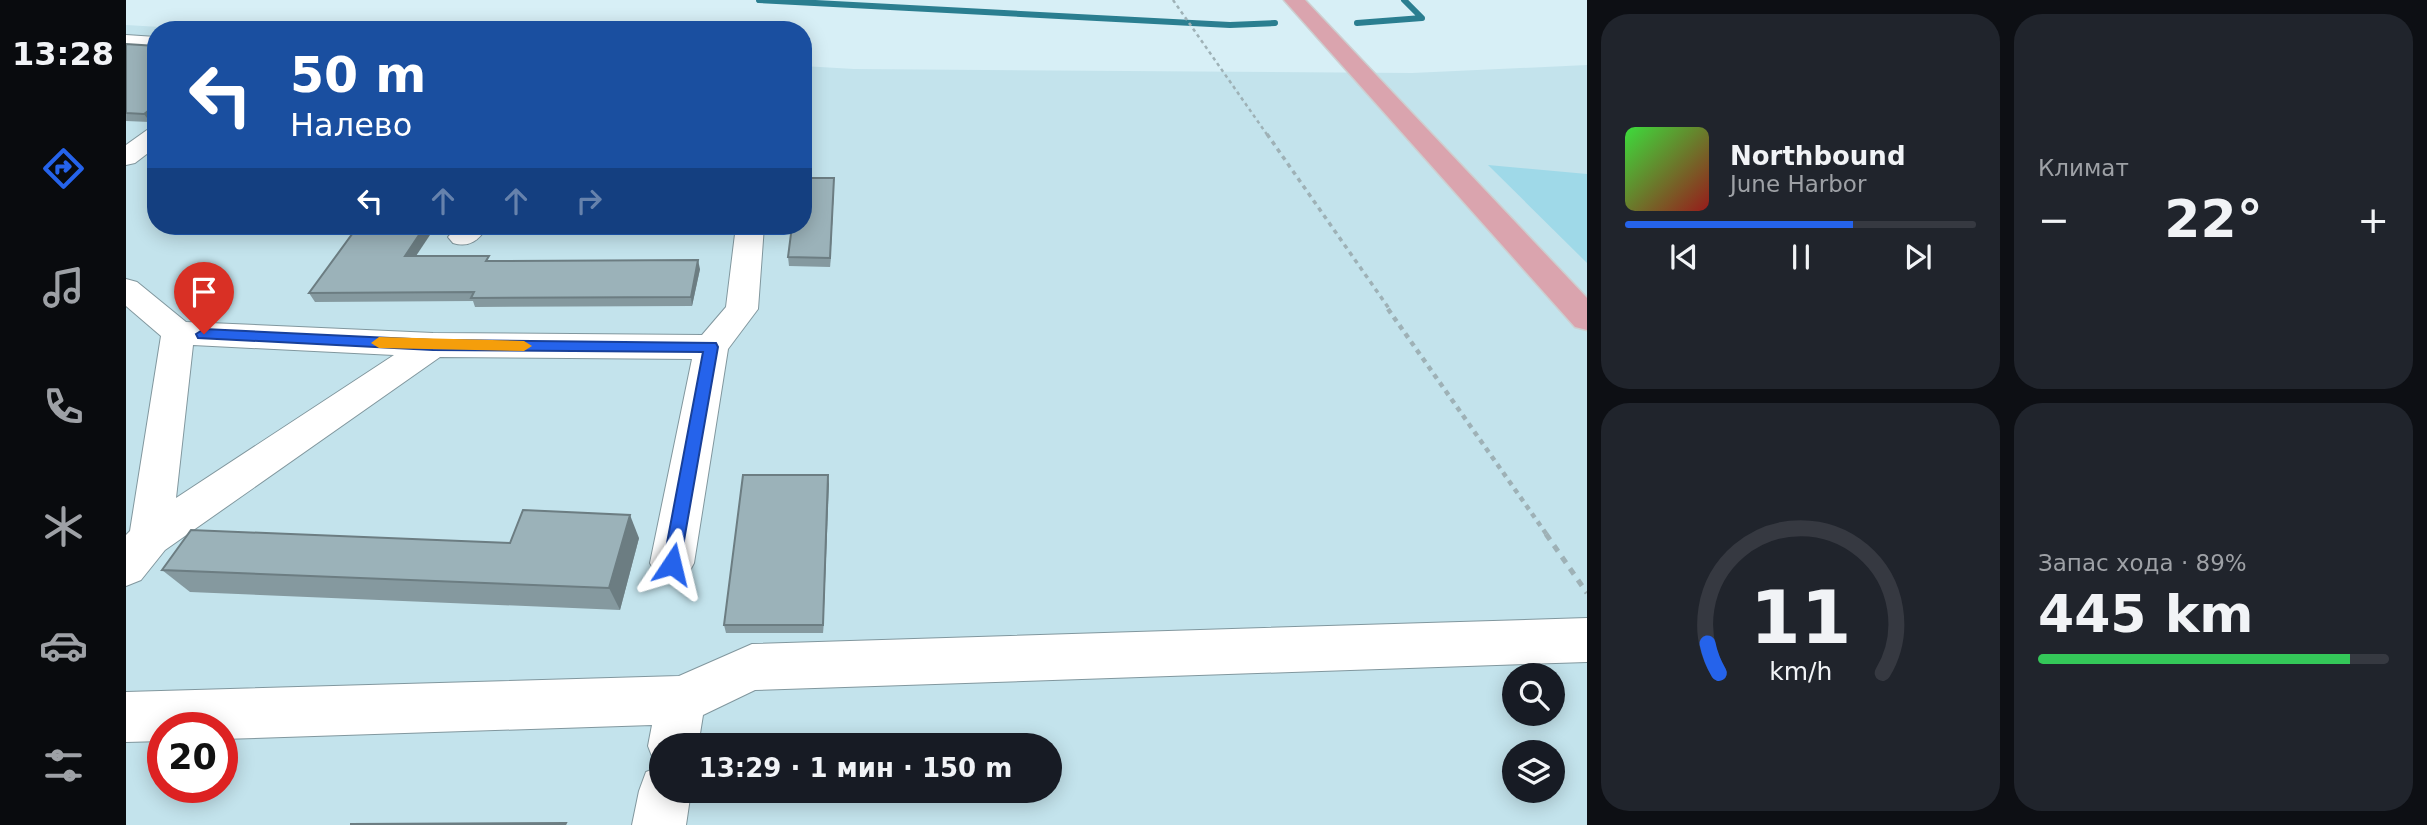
<!DOCTYPE html>
<html lang="ru">
<head>
<meta charset="utf-8">
<style>
  body { margin:0; font-family:"DejaVu Sans",sans-serif; background:#20242c; color:#f1f3f6; height:100vh; display:flex; flex-direction:column; font-size:26px; white-space:nowrap }
  * { box-sizing:border-box; margin:0 }
  p { font-size:23px; color:#9ea1a6 }
  .icon { flex:none; width:38px; height:38px; fill:none; stroke:currentColor; stroke-width:2; stroke-linecap:round; stroke-linejoin:round }
  .map { position:relative; flex:1; overflow:hidden }
  .details { display:flex; flex-direction:column; gap:14px; padding:14px; background:#0d0f14; width:840px }
  .details>* { flex:none }
  .guide { position:absolute; left:21px; top:21px; width:665px; height:214px; border-radius:28px; box-shadow:0 4px 18px #0003; background:#1a4fa0; color:#fff; overflow:hidden }
  .fabs { position:absolute; left:1376px; top:663px; display:grid; gap:14px }
  .fabs a { display:grid; place-items:center; width:63px; height:63px; border-radius:50%; background:#171b24; box-shadow:0 4px 18px #0003; font-size:35px }
  .speed { position:absolute; left:21px; top:712px; display:flex; gap:14px; font-size:35px; font-weight:700; text-align:center }
  .speed>* { display:grid; place-content:center; width:91px; height:91px; border-radius:50%; background:#171b24; box-shadow:0 4px 18px #0003; line-height:1 }
  .speed .limit { border:10px solid #d22; background:#fff; color:#111 }
  .pin { position:absolute; display:grid; place-items:center; width:60px; height:60px; color:#fff; margin:-72px -30px; border-radius:50% 50% 50% 0; rotate:-45deg; box-shadow:0 0 7px #0007 }
  .pin .icon { rotate:45deg }
  .me { position:absolute; width:77px; margin:-38px; rotate:10deg; stroke-linejoin:round; filter:drop-shadow(0 0 5px #0008) }
  .turn { display:flex; align-items:center; gap:24px; height:147px; padding:0 28px; font-size:32px }
  .turn .icon { width:91px; height:91px; stroke-width:2.5 }
  .turn b { display:block; font-size:49px; line-height:60px }
  .lanes { display:flex; align-items:center; height:66px; padding:0 28px; background:#0003; justify-content:center; gap:35px; direction:ltr }
  .lanes .off { opacity:.35 }
  .big { font-size:52px; font-weight:800; line-height:1.1 }
  .details .tile { flex:1; display:flex; flex-direction:column; justify-content:center; gap:10px; min-width:0; padding:0 24px; border-radius:28px; background:#20242c }
  .details .dial { align-items:center; gap:0 }
  .dial svg { height:182px; overflow:visible; fill:none; stroke:#363941; stroke-width:7; stroke-linecap:round; text-anchor:middle }
  .dial text { fill:#f1f3f6; stroke:none }
  .song { display:flex; align-items:center; gap:21px }
  .cover { width:84px; height:84px; border-radius:10px; background:linear-gradient(135deg,hsl(120 70% 55%),hsl(0 70% 35%)) }
  .played { height:7px; border-radius:4px; background:linear-gradient(90deg,#2563eb 65%,#363941 65%) }
  .keys { display:flex; justify-content:space-around; direction:ltr }
  .heat { display:flex; justify-content:space-between; align-items:center; font-size:38px; direction:ltr }
  .charge { height:10px; border-radius:5px; background:linear-gradient(90deg,#34c759 89%,#363941 0) }
  .details .tiles { flex:1; display:grid; gap:14px; grid-template-columns:repeat(2,1fr) }
  .trip { position:absolute; left:523px; top:733px; width:413px; height:70px; border-radius:35px; background:#171b24; box-shadow:0 4px 18px #0003; font-weight:800; line-height:70px; text-align:center }
  main { display:flex; flex:1; min-height:0 }
  .tab-bar { display:flex; flex-direction:column; width:126px; justify-content:space-around; align-items:center; background:#090b0e; color:#9ea1a6 }
  .tab-bar .icon { width:49px; height:49px }
  .tab-bar .active { color:#2563eb }
  .tab-bar b { font-size:32px; color:#f1f3f6 }
  .map>svg:first-child { display:block }
  .built { fill:#c3e3ec; fill-rule:evenodd }
  .green { fill:#9fd9e8 }
  .lines { fill:none; stroke-linecap:round; stroke-linejoin:round }
  .stream { stroke:#2a7e90; stroke-width:6 }
  .minor-casing { stroke:#81979e; stroke-width:2 }
  .major-casing { stroke:#cdcfd0; stroke-width:3 }
  .path-far3 { stroke:#9eb1b6; stroke-width:2.5; stroke-dasharray:3.5 3.5; stroke-linecap:butt }
  .path-far2 { stroke:#9eb1b6; stroke-width:3.5; stroke-dasharray:4.5 4.5; stroke-linecap:butt }
  .path-far1 { stroke:#9eb1b6; stroke-width:4.5; stroke-dasharray:5 5; stroke-linecap:butt }
  .path { stroke:#9eb1b6; stroke-width:5; stroke-dasharray:7 7; stroke-linecap:butt }
  .minor { fill:#fff; fill-rule:evenodd }
  .major { fill:#daa4ae; fill-rule:evenodd }
  .wall { fill:#85999f }
  .shaded-wall { fill:#6c7d82 }
  .building { fill:#9bb2b9; stroke:#6c7d82; stroke-width:2 }
  .route { fill:#2563eb; stroke:#184099; stroke-width:2 }
  .slow { fill:#f59e0b }
</style>
</head>
<body>
<main>
<nav class="tab-bar">
<b>13:28</b>
<svg class="icon active" aria-label="directions" viewBox="0 0 24 24"><path d="M12 3l9 9-9 9-9-9zM9 14v-3h6M13 9l2 2-2 2"/></svg>
<svg class="icon" aria-label="music" viewBox="0 0 24 24"><path d="M9 18V5l10-2v13"/><circle cx="6" cy="18" r="3"/><circle cx="16" cy="16" r="3"/></svg>
<svg class="icon" aria-label="phone" viewBox="0 0 24 24"><path d="M5 4h4l2 5-3 2q2 4 5 5l2-3 5 2v4C11 20 4 13 5 4z"/></svg>
<svg class="icon" aria-label="climate" viewBox="0 0 24 24"><path d="M12 3v18M4 7l16 10M4 17L20 7"/></svg>
<svg class="icon" aria-label="car" viewBox="0 0 24 24"><path d="M5 17H2v-5l4-1 3-4h7l3 4 3 1v5h-3M9 17h6M6 11h13"/><circle cx="7" cy="17" r="2"/><circle cx="17" cy="17" r="2"/></svg>
<svg class="icon" aria-label="filters" viewBox="0 0 24 24"><path d="M4 7h16M4 17h16"/><circle cx="9" cy="7" r="2"/><circle cx="15" cy="17" r="2"/></svg>
</nav>
<div class="map">
<svg width="1461" height="825" viewBox="0 0 1461 825">
  <rect width="100%" height="100%" fill="#d7eff6"/>
  <path class="built" d="M0,25L85,30H30V226H677V66L728,69L1286,73L1461,65V825H0ZM1388,676H1426V714H1388ZM37,728H96V788H37ZM536,746H924V791H536ZM1388,752H1426V791H1388Z"/>
  <path class="green" d="M1362,165L1461,174V263Z"/>
  <g class="lines">
    <g class="stream">
      <path d="M633,0L1104,25L1149,23"/>
      <path d="M1231,23L1296,18L1278,0"/>
    </g>
    <defs>
      <g id="minor">
        <path d="M0,35L30,37V49L0,47Z"/>
        <path d="M30,128V147L9,163L0,165V145L21,130Z"/>
        <path d="M332,226H362C353,240 344,248 327,243L322,237Z"/>
        <path d="M610,226H638L632,309L602,349L568,563L561,576L546,582L531,576L524,563L566,359L314,357L39,550L15,580L0,586V535L4,531L35,336L0,306V279L11,282L60,322L307,333L576,335L600,307ZM67,345L268,355L50,498Z"/>
        <path d="M1461,618V662L629,690L577,715L572,746H536V791H565L560,825H506L513,791L520,772L535,766L529,764L522,746L526,725L96,739V728H37V741L0,742V692L553,676L626,644Z"/>
      </g>
      <path id="major" d="M1158,0H1179L1461,298V330L1449,327Z"/>
    </defs>
    <use href="#minor" class="minor-casing"/>
    <use href="#major" class="major-casing"/>
    <path class="path-far3" d="M1047,0L1142,136"/>
    <path class="path-far2" d="M1141,134L1264,310"/>
    <path class="path-far1" d="M1262,309L1421,535"/>
    <path class="path" d="M1420,534L1461,593"/>
    <use href="#minor" class="minor"/>
    <use href="#major" class="major"/>
  </g>
  <g class="wall">
    <path d="M0,44L24,122L0,121Z"/>
    <path d="M708,186L704,267L663,266L662,257Z"/>
    <path d="M290,256L365,261L574,269L566,306L349,307L347,301L189,302L183,293Z"/>
    <path d="M702,475L697,633H600L598,625Z"/>
    <path d="M513,538L494,610L64,592L36,570L384,543Z"/>
  </g>
  <g class="shaded-wall">
    <path d="M30,105V118L24,122L18,114Z"/>
    <path d="M708,178V186L704,267V258Z"/>
    <path d="M299,226H310L284,265L279,256Z"/>
    <path d="M572,260L574,269L566,306L565,297Z"/>
    <path d="M702,475L703,484L697,633V625Z"/>
    <path d="M504,515L513,538L494,610L483,588Z"/>
  </g>
  <g class="building">
    <path d="M0,44L30,46V105L18,114L0,113Z"/>
    <path d="M677,178H708L704,258L662,257L666,226H677Z"/>
    <path d="M232,226H299L279,256H363L360,261L572,260L565,297L345,298L348,292L183,293Z"/>
    <path d="M617,475H702L697,625H598Z"/>
    <path d="M397,510L504,515L483,588L36,570L65,530L384,543Z"/>
    <path d="M440,823L439,825H225V824Z"/>
  </g>
  <path class="route" d="M78,329L307,340L590,343L592,347L553,569L546,572L540,569L537,564L577,352L307,350L72,338L70,334Z"/>
  <path class="slow" d="M253,337L398,341L406,346L398,351L253,348L245,343Z"/>
</svg>
<div class="fabs">
<a><svg class="icon" aria-label="search" viewBox="0 0 24 24"><circle cx="10" cy="10" r="6"/><path d="M15 15l6 6"/></svg></a>
<a><svg class="icon" aria-label="layers" viewBox="0 0 24 24"><path d="M12 4l9 5-9 5-9-5zM3 14l9 5 9-5"/></svg></a>
</div>
<div class="speed"><div class="limit">20</div></div>
<div class="pin" style="left:78px;top:334px;background:#d93025"><svg class="icon" aria-label="arrive" viewBox="0 0 24 24"><path d="M6 21V4h12l-3 4 3 4H6"/></svg></div>
<svg class="me" style="left:546px;top:564px" viewBox="-20 -20 40 40"><path d="M0-17L14 15 0 8-14 15z" fill="#2563eb" stroke="#fff" stroke-width="4"/></svg>
<div class="trip">13:29 · 1 мин · 150 m</div>
<div class="guide">
<div class="turn"><svg class="icon" aria-label="left" viewBox="0 0 24 24"><path d="M17 20v-9H6M10 6l-5 5 5 5"/></svg><div><b>50 m</b>Налево</div></div>
<div class="lanes"><svg class="icon" aria-label="left" viewBox="0 0 24 24"><path d="M17 20v-9H6M10 6l-5 5 5 5"/></svg><svg class="icon off" aria-label="ahead" viewBox="0 0 24 24"><path d="M12 20V5M6 11l6-6 6 6"/></svg><svg class="icon off" aria-label="ahead" viewBox="0 0 24 24"><path d="M12 20V5M6 11l6-6 6 6"/></svg><svg class="icon off" aria-label="right" viewBox="0 0 24 24"><path d="M7 20v-9h11M14 6l5 5-5 5"/></svg></div>
</div>
</div>
<section class="details">
<div class="tiles">
<div class="tile">
<div class="song"><i class="cover"></i><div><b>Northbound</b><p>June Harbor</p></div></div>
<div class="played"></div>
<div class="keys"><svg class="icon" aria-label="previous" viewBox="0 0 24 24"><path d="M18 5L8 12l10 7zM5 5v14"/></svg><svg class="icon" aria-label="pause" viewBox="0 0 24 24"><path d="M8 5v14M16 5v14"/></svg><svg class="icon" aria-label="next" viewBox="0 0 24 24"><path d="M6 5l10 7-10 7zM19 5v14"/></svg></div>
</div>
<div class="tile"><p>Климат</p>
<div class="heat"><a>−</a><b class="big">22°</b><a>+</a></div>
</div>
<div class="tile dial"><svg viewBox="0 0 100 80">
<path d="M14 69A42 42 0 1 1 86 69"/>
<path d="M14 69A42 42 0 0 1 9 56" stroke="#2563eb"/>
<text x="50" y="56" font-size="32" font-weight="700">11</text>
<text x="50" y="72" font-size="11">km/h</text>
</svg></div>
<div class="tile"><p>Запас хода · 89%</p><b class="big">445 km</b><div class="charge"></div></div>
</div>
</section>
</main>
</body>
</html>
